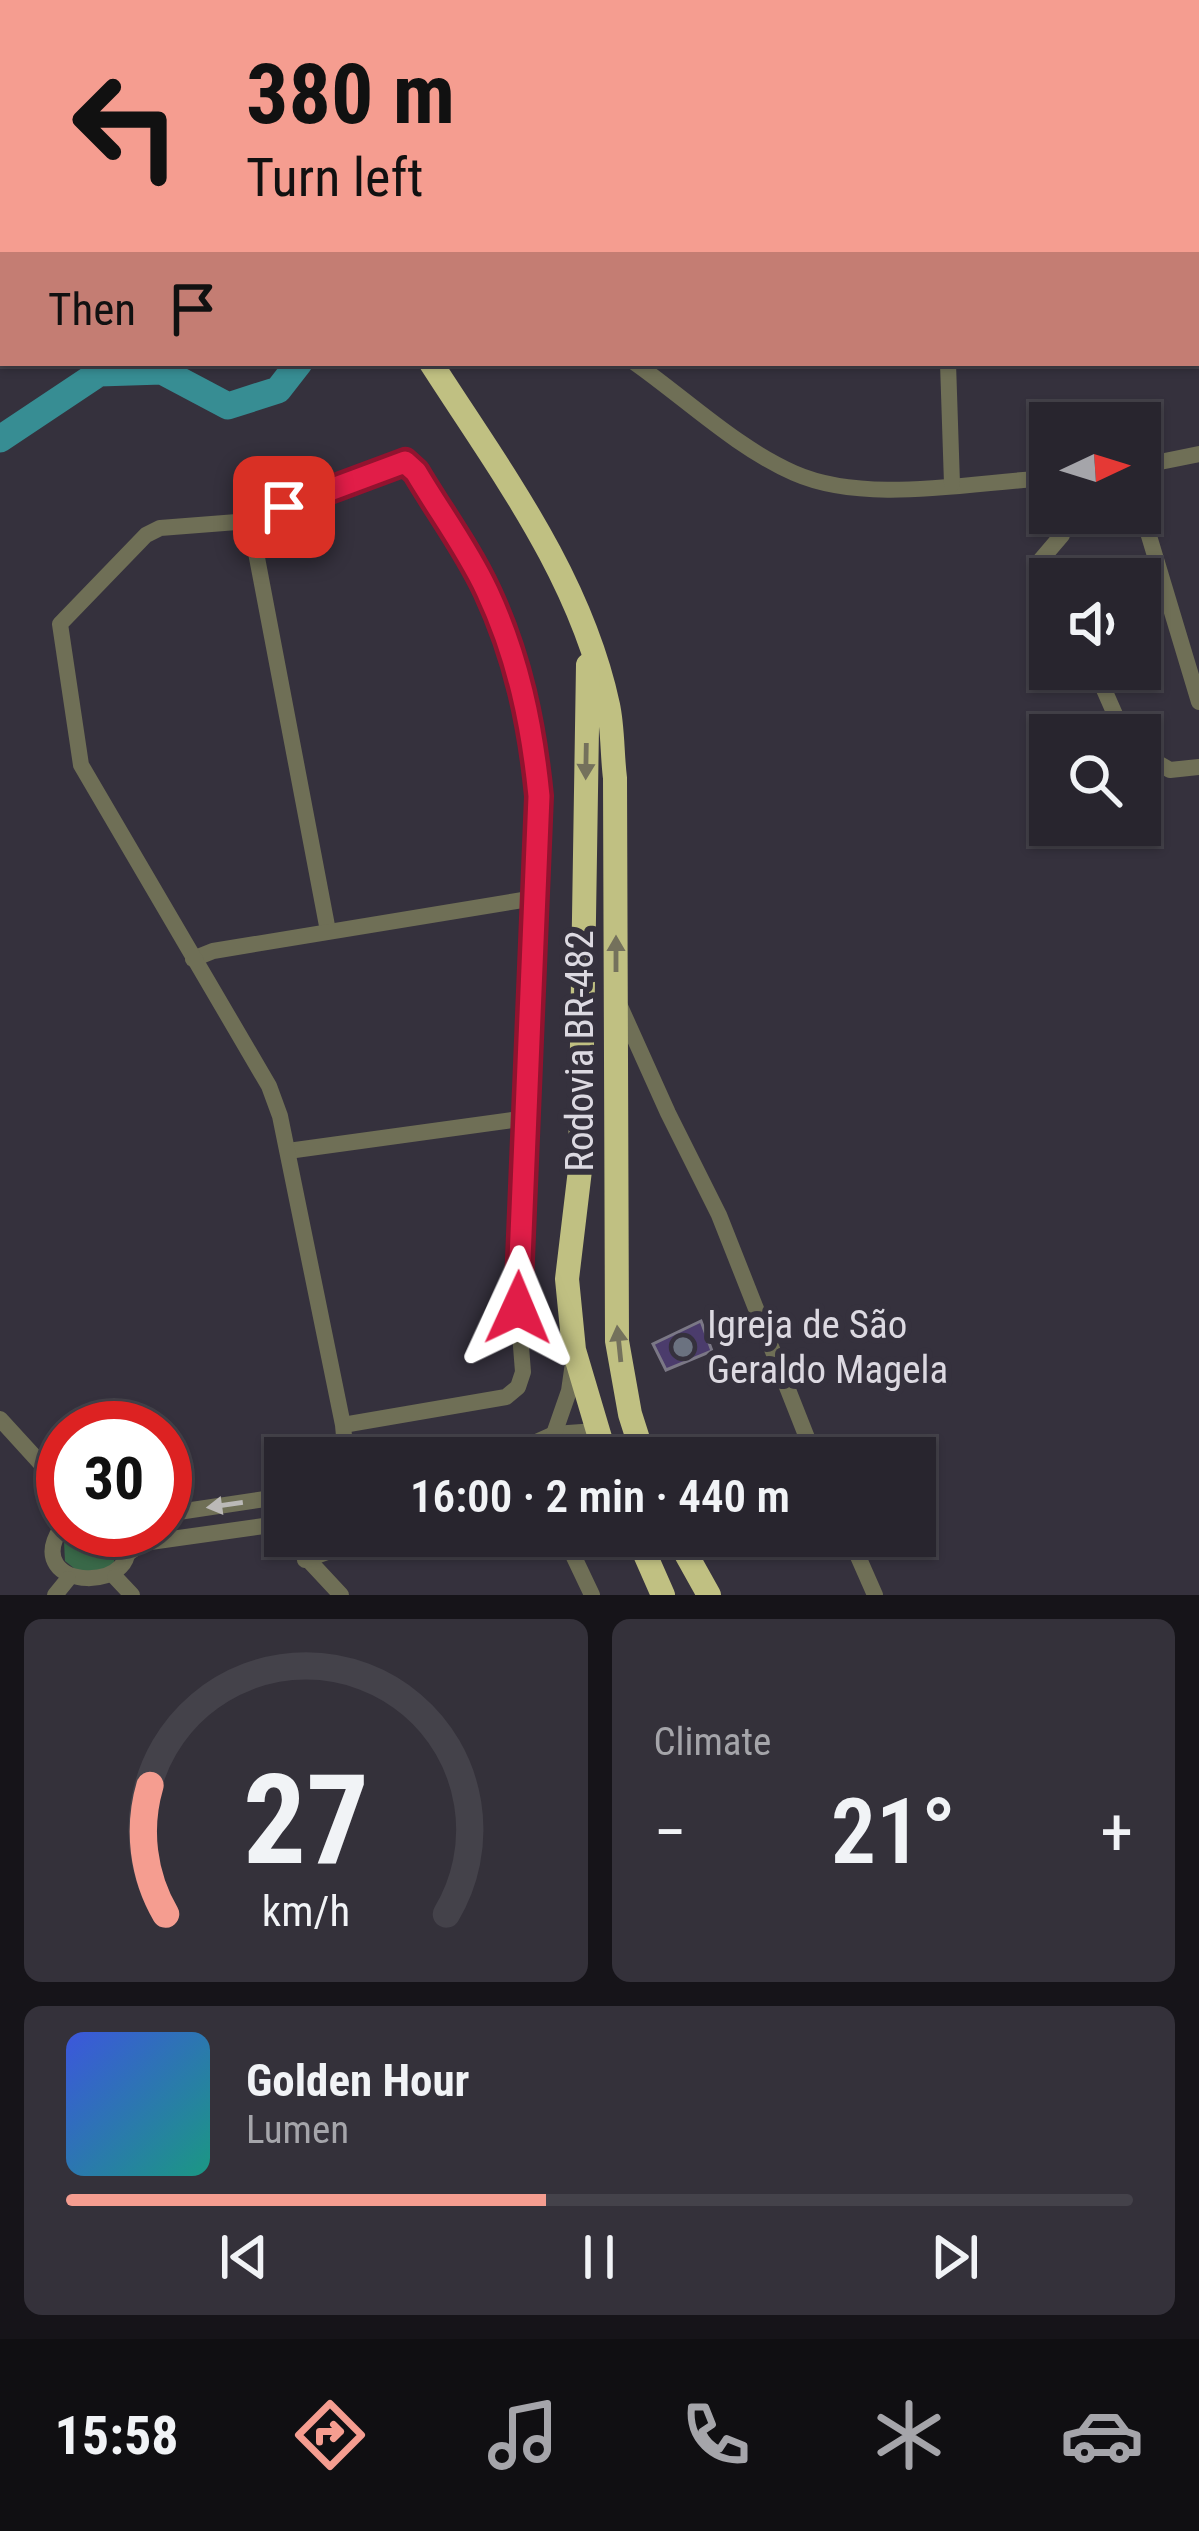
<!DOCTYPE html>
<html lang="en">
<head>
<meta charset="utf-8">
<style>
  body { margin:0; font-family:"Roboto Condensed",sans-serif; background:#34313a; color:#f1f3f6; height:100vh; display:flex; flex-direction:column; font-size:45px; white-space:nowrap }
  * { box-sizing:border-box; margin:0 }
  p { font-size:39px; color:#a5a5aa }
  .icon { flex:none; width:66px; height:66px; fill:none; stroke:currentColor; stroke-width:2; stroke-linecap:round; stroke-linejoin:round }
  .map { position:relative; height:1595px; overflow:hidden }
  .sheet { display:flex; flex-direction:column; gap:24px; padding:24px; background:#161419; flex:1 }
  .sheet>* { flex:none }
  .guide { position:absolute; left:0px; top:0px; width:1200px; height:366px; box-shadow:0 3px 9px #0004,0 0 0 3px #44424a; background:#f59d90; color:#111; overflow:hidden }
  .needle { width:78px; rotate:86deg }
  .buttons { position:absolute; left:1029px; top:402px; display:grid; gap:24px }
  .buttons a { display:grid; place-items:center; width:132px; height:132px; border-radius:0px; background:#28252e; box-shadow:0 3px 9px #0004,0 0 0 3px #44424a; font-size:60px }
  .speed { position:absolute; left:36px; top:1401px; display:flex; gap:24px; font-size:60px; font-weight:700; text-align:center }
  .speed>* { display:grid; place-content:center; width:156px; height:156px; border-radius:50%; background:#28252e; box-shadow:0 3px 9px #0004,0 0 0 3px #44424a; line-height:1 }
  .speed .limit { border:18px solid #d22; background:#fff; color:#111 }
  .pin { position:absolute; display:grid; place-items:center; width:102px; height:102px; color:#fff; margin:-51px; border-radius:24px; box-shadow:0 6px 18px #0006 }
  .me { position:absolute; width:132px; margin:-66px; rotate:1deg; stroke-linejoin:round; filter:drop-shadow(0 0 9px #0008) }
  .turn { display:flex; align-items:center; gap:42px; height:252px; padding:0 48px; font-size:54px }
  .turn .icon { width:156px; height:156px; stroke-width:2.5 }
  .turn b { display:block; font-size:84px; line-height:102px }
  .then { display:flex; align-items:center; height:114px; padding:0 48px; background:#0003; gap:24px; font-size:45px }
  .big { font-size:90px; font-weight:600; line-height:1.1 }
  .sheet .card { flex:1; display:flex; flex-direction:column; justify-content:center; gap:18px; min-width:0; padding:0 42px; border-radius:18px; background:#34313a }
  .sheet .dial { align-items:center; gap:0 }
  .dial svg { height:312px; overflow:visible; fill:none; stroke:#44424a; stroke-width:7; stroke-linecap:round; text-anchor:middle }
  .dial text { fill:#f1f3f6; stroke:none }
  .song { display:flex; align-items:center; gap:36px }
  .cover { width:144px; height:144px; border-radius:18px; background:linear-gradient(135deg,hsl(230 70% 55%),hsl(170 70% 35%)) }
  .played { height:12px; border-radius:6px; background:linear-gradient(90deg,#f59d90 45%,#44424a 45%) }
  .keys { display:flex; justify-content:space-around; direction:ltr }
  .heat { display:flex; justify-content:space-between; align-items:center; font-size:66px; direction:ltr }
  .sheet .tiles { flex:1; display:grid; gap:24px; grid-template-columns:1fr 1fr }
  .card:last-child { grid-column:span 2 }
  .trip { position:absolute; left:264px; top:1437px; width:672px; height:120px; border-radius:0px; background:#28252e; box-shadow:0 3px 9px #0004,0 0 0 3px #44424a; font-weight:600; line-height:120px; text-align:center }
  .tab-bar { display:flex; height:192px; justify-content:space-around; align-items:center; background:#100f12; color:#a5a5aa }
  .tab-bar .icon { width:84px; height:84px }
  .tab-bar .current { color:#f59d90 }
  .tab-bar b { font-size:54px; color:#f1f3f6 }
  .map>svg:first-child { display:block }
  .green { fill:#396848 }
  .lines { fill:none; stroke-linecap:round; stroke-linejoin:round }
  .stream { stroke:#378d93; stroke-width:4.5 }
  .river { stroke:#378d93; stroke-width:27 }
  .building { fill:#4b3c6c; stroke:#7b7886; stroke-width:3 }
  .minor { stroke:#6f6f56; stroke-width:16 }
  .highway { stroke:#c0c082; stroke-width:24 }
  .oneway { fill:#74715c }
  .oneway2 { fill:#bbb9b7 }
  .route-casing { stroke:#92132f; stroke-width:30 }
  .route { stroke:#e11d48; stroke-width:21 }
  .worship-dot { fill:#6b7280; stroke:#35313d; stroke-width:4.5 }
  .labels { text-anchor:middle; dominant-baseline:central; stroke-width:12; stroke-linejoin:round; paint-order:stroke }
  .street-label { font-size:39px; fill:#dcd9e1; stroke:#35313d }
  .poi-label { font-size:39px; fill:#dcd9e1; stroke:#35313d; text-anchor:start }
</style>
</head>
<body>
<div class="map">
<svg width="1199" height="1595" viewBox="0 0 1199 1595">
  <rect width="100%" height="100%" fill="#35313d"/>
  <path class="green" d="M70,1530H110L118,1546L113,1565L85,1577L65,1561L64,1542Z"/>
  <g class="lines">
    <path class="stream" d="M534,0L535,3"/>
    <g class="river">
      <path d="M1197,340H1199"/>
      <path d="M0,439L99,373L162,371L228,406L278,390L299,363"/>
    </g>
  </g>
  <path class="building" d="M701,1321L712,1351L666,1370L653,1344Z"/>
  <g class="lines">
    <g class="minor">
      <path d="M2,0L7,3"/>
      <path d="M910,3L911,0"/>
      <path d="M1142,3L1143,0"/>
      <path d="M1198,232L1199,229"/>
      <path d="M0,296H3"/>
      <path d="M635,363C686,399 737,448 794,473C866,505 972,482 1050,478"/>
      <path d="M948,363L952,484"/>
      <path d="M1140,466L1199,454"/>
      <path d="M1140,506L1199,702"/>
      <path d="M250,521L328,931"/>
      <path d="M1050,586L1039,562L1062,535L1068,513"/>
      <path d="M1095,669L1124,735"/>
      <path d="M1140,753L1170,770L1199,767"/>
      <path d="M193,959L213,951L535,898"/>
      <path d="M619,1004L668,1113L719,1215L815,1458"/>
      <path d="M288,1151L527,1118"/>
      <path d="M0,1419L43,1466L63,1504"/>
      <path d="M343,1425L506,1397L518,1387L523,1372L518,1308L519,1233L527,1118L539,796L532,725L516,666L487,590L416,472L405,462L385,466L250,521L160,528L146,535L60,624L81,765L269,1086L280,1116L343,1425L346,1458"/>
      <path d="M501,1458L554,1434L596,1431"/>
      <path d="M564,1458L554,1434L569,1391L573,1363"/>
      <path d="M165,1514L285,1496"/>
      <path d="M63,1525C14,1595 157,1595 122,1530"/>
      <path d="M286,1536L341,1595"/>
      <path d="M564,1536L592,1595"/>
      <path d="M849,1536L875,1595"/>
      <path d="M127,1554L143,1543L285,1523"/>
      <path d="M305,1560L333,1550L427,1536"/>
      <path d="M115,1577L132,1595"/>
      <path d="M55,1595L68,1579"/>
    </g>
    <g class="highway">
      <path d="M190,0L192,3"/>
      <path d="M431,363C501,472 580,576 608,705C613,728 612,754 615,778L617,1341L630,1414L644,1458"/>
      <path d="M588,665L580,1170L567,1279L574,1350L606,1458"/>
      <path d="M637,1536L663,1595"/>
      <path d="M676,1536L709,1595"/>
    </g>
  </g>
  <defs><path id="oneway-solid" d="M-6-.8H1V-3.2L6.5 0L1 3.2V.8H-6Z" transform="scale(3)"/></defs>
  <g class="oneway">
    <use href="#oneway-solid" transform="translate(586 761) rotate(91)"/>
    <use href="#oneway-solid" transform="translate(616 954) rotate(-90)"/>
    <use href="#oneway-solid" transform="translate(619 1344) rotate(-96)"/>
  </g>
  <use class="oneway2" href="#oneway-solid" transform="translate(225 1505) rotate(172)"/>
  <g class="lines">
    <defs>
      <path id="route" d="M284,507L405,462L416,472C439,511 468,550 487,591C518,657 532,725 539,796L518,1308"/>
    </defs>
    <use href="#route" class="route-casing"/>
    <use href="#route" class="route"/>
  </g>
  <circle class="worship-dot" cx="683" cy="1347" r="12"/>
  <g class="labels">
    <g class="street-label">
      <text transform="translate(580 1051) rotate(-90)">Rodovia BR-482</text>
    </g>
    <g class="poi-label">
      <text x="707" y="1325">Igreja de São<tspan x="707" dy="45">Geraldo Magela</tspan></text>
    </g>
  </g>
</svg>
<div class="buttons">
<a><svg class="needle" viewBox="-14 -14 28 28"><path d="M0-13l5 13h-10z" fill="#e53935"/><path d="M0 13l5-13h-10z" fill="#a5a5aa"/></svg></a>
<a><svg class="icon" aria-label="sound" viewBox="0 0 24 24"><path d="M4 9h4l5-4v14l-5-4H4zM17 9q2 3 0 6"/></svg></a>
<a><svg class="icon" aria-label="search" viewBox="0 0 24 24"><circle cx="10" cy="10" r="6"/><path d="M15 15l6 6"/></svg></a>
</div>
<div class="speed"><div class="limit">30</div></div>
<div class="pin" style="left:284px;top:507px;background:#d93025"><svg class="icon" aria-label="arrive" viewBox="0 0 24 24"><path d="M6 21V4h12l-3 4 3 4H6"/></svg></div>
<svg class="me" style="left:518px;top:1308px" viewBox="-20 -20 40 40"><path d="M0-17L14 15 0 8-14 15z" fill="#e11d48" stroke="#fff" stroke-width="4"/></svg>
<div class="trip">16:00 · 2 min · 440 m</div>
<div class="guide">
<div class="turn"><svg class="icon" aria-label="left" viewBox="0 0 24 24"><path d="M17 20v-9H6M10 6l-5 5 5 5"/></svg><div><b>380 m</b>Turn left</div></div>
<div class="then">Then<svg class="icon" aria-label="arrive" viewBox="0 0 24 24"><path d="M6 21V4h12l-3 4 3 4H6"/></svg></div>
</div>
</div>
<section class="sheet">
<div class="tiles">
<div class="card dial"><svg viewBox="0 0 100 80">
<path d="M14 69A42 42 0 1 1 86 69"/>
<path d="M14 69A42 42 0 0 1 10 36" stroke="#f59d90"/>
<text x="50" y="56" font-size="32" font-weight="700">27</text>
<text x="50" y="72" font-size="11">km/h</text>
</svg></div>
<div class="card"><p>Climate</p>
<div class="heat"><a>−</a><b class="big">21°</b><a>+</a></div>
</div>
<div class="card">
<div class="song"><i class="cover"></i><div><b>Golden Hour</b><p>Lumen</p></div></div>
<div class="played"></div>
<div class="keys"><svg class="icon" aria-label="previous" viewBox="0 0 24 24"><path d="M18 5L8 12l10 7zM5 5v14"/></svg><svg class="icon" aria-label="pause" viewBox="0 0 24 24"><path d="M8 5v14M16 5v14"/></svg><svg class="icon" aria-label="next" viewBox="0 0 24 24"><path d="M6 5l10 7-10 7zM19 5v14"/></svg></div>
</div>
</div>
</section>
<nav class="tab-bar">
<b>15:58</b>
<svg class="icon current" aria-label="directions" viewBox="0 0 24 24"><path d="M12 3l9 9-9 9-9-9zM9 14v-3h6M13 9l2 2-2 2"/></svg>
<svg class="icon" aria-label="music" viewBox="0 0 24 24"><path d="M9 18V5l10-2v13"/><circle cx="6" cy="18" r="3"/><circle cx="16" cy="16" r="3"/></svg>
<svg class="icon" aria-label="phone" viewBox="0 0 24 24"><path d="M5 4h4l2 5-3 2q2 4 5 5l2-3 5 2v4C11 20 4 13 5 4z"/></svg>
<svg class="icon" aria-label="climate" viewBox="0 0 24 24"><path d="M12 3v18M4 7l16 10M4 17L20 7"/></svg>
<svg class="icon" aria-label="car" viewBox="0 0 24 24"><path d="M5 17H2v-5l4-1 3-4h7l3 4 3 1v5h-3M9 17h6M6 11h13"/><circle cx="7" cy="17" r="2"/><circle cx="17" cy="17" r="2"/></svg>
</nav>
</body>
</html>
